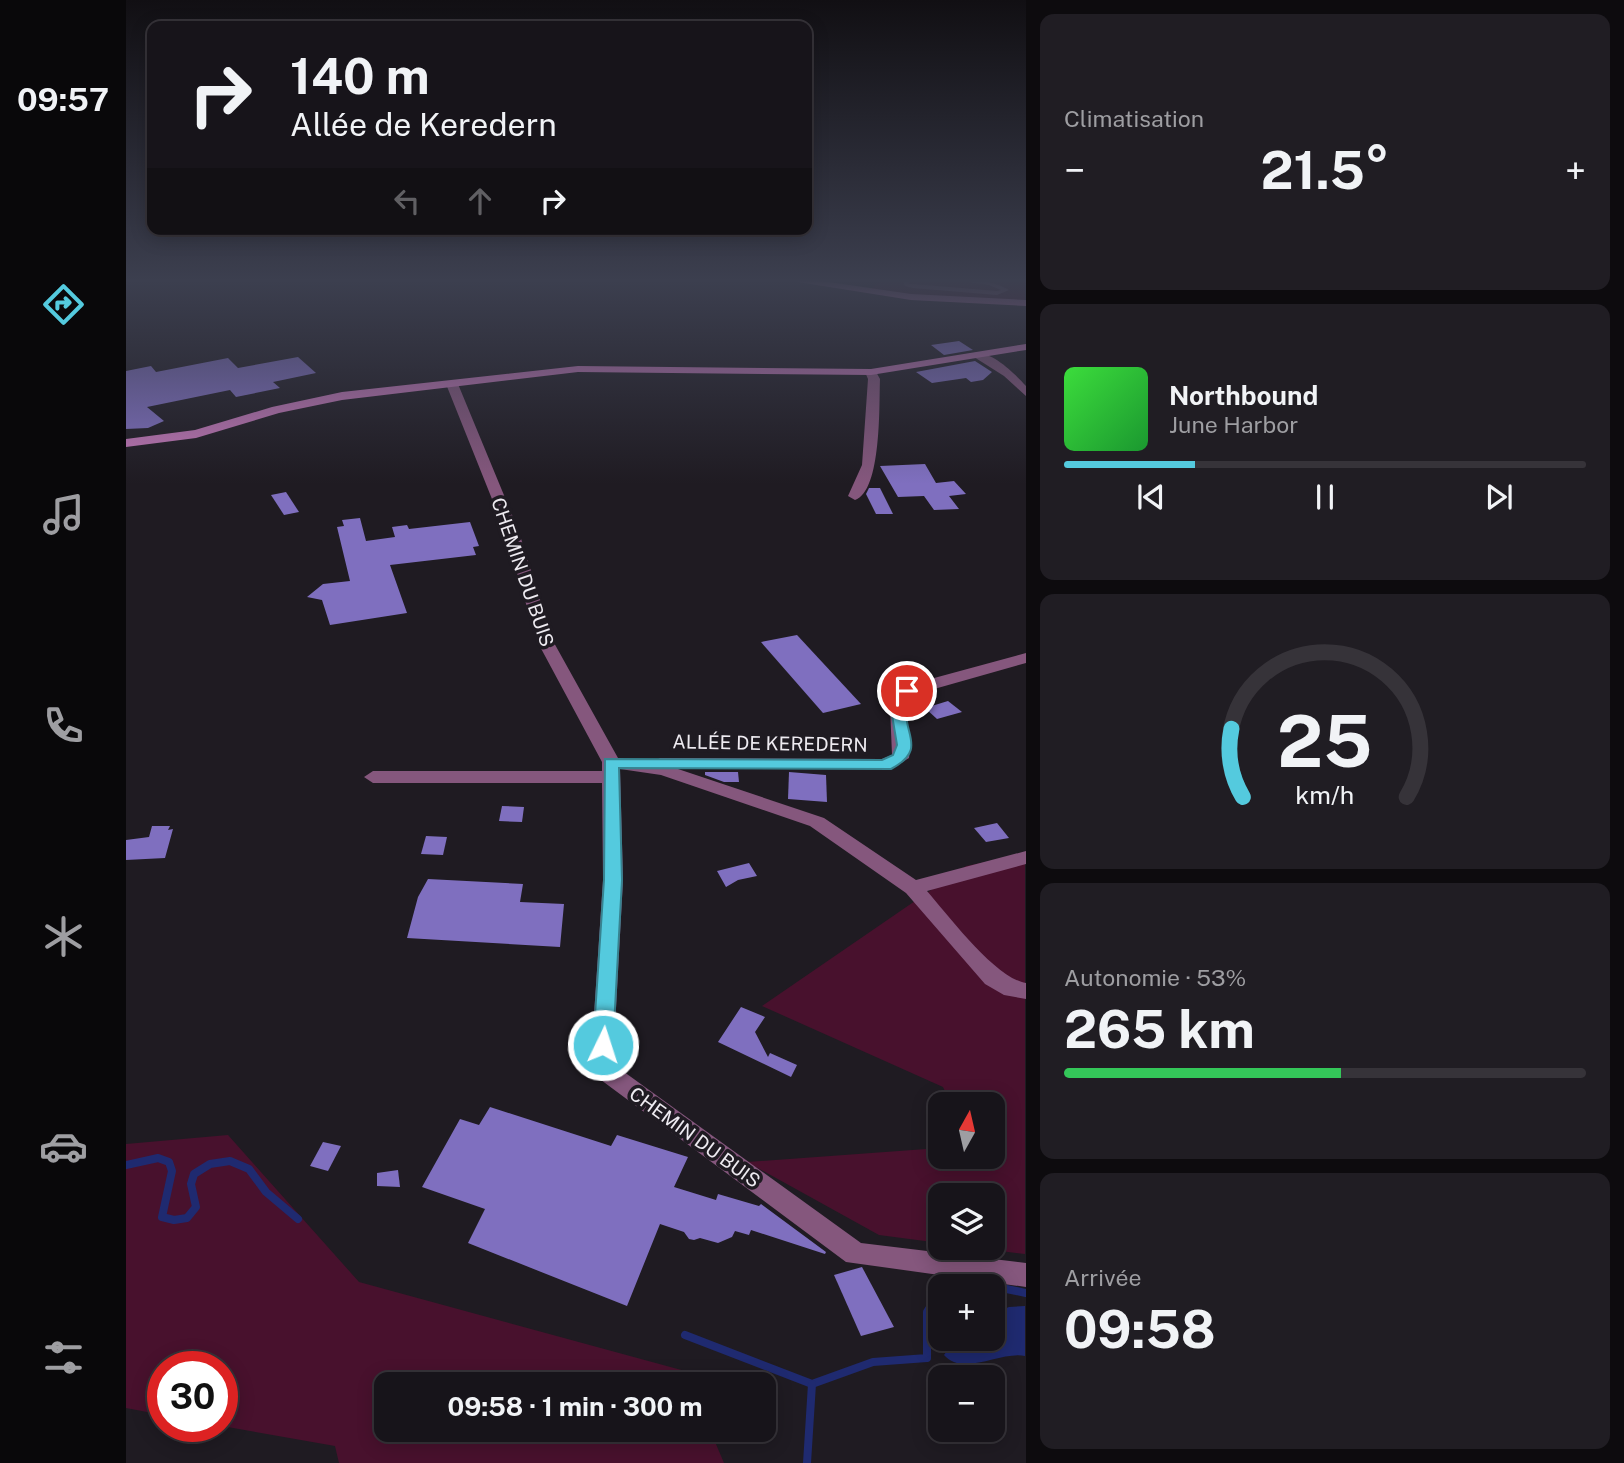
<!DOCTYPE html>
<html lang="fr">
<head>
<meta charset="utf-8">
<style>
  body { margin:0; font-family:"Public Sans",sans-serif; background:#201d23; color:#f1f3f6; height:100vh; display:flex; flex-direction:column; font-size:26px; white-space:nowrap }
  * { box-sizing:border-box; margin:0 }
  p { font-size:23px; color:#9e9ea2 }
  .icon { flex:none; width:38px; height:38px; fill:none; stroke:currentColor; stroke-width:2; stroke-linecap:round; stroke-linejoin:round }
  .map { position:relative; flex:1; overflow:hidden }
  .panel { display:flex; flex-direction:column; gap:14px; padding:14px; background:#0d0b0e; width:598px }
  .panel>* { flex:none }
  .top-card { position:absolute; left:21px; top:21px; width:665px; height:214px; border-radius:14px; box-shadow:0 4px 18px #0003,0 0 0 2px #363339; background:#17141a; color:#f1f3f6; overflow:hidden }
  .needle { width:46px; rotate:8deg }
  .controls { position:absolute; left:802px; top:1092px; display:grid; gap:14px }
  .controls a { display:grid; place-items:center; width:77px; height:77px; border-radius:14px; background:#17141a; box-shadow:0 4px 18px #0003,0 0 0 2px #363339; font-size:35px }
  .speed { position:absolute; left:21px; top:1351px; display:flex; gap:14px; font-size:35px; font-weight:700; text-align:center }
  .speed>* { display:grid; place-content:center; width:91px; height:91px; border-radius:50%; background:#17141a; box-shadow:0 4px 18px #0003,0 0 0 2px #363339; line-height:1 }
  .speed .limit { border:10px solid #d22; background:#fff; color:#111 }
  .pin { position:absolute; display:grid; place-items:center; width:60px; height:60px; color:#fff; margin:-30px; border:4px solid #fff; border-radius:50%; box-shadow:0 2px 7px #0007 }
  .me { position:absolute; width:77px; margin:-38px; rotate:4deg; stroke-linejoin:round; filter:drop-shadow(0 0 5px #0008) }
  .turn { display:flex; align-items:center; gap:24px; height:147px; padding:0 28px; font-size:32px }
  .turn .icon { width:91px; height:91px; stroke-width:2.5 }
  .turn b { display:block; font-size:49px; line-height:60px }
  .lanes { display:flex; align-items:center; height:66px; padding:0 28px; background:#0003; justify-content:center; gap:35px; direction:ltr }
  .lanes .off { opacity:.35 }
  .big { font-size:52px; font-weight:700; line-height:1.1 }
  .panel .card { flex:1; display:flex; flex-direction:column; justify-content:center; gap:10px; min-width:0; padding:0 24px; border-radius:14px; background:#201d23 }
  .panel .dial { align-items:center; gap:0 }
  .dial svg { height:182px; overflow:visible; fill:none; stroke:#363339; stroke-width:7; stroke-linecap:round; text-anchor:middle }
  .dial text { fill:#f1f3f6; stroke:none }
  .song { display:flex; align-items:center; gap:21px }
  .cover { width:84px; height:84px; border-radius:10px; background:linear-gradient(135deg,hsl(120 70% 55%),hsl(130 70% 35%)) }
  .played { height:7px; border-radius:4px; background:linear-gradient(90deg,#54cade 25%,#363339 25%) }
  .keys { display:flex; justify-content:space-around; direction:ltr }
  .heat { display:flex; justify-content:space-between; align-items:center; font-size:38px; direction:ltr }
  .charge { height:10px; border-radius:5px; background:linear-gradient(90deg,#34c759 53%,#363339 0) }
  .trip { position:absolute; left:248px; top:1372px; width:402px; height:70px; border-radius:14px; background:#17141a; box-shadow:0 4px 18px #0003,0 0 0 2px #363339; font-weight:700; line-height:70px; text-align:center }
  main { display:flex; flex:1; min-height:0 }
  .dock { display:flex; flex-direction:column; width:126px; justify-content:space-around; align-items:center; background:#09080a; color:#9e9ea2 }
  .dock .icon { width:49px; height:49px }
  .dock .on { color:#54cade }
  .dock b { font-size:32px; color:#f1f3f6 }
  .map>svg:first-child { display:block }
  .green { fill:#48112d }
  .water { fill:#1f2a70 }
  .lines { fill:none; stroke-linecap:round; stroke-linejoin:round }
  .stream { stroke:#1f2a70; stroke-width:8 }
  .building { fill:#7f6fbf }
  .lane { fill:#85577d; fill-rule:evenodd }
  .street { fill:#85577d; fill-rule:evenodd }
  .secondary { fill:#c076b5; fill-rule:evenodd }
  .route { fill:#54cade; stroke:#378390; stroke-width:2 }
  .labels { text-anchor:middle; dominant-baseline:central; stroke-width:7; stroke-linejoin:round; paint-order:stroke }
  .street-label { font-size:19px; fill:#eeebf1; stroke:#1f1b22 }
</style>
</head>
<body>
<main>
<nav class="dock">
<b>09:57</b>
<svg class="icon on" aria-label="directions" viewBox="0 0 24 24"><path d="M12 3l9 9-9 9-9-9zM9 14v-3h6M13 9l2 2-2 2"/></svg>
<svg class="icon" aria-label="music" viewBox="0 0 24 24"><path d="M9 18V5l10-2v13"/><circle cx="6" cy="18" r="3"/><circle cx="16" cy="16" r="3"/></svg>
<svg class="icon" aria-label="phone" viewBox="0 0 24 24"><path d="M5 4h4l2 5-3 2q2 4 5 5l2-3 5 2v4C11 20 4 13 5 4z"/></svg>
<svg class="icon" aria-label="climate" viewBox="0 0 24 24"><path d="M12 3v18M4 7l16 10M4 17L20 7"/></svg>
<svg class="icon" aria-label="car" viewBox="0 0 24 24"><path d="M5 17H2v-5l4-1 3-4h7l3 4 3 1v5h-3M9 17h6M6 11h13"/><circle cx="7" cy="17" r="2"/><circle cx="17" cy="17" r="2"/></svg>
<svg class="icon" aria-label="filters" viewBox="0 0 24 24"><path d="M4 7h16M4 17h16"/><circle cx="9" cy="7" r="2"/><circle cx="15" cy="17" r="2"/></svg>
</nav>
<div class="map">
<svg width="900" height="1463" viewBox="0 0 900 1463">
  <rect width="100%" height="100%" fill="#1f1b22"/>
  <g class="green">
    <path d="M757,279H899V301L804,297L743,291Z"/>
    <path d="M899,854V1254L851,1248H866V1195H814V1243L753,1235L621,1162L814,1148V1157H866V1104H825L817,1087L636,1006L840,866Z"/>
    <path d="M102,1135L233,1282L559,1371L565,1384H261V1430H584L598,1463H213L209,1446L96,1426V1367H37V1415L0,1408V1144Z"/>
  </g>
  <path class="water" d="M899,1306V1356C875,1351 837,1377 818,1355C830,1337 846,1339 866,1339V1314L883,1307Z"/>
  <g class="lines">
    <g class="stream">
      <path d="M0,1165L32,1158L43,1162L46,1171L36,1217L48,1220L61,1218L70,1207L65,1184L68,1174L84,1164L104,1161L123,1169L140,1192L172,1219"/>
      <path d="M818,1286L823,1278L865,1286"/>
      <path d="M866,1286L900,1293"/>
      <path d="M559,1335L686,1384L747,1362L801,1358V1312L814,1292"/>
      <path d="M681,1463L686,1384"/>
    </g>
  </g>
  <g class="building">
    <path d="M833,341L847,350L818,355L805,345Z"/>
    <path d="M172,357L190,373L147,382L154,388L110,397L104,390L21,407L38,421L22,428L0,429V371L25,366L30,372L102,358L112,368Z"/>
    <path d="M849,361L866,372L857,380L845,382L840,378L806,383L790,372Z"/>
    <path d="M799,464L810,483L828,481L840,494L823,496L833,509L808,510L798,496L772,497L754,466Z"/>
    <path d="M743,488H754L767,514H750L740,494Z"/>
    <path d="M160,492L173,512L158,515L145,495Z"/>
    <path d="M234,518L240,541L269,537L266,527L281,525L283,529L344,522L353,546L347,547L350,555L264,565L281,613L204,625L196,600L181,597L197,584L224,581L211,527L218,526L216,520Z"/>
    <path d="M671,635L735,704L697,713L635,642Z"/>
    <path d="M822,701L836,712L811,719L799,708Z"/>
    <path d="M579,772H612L613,782H598L579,775Z"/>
    <path d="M663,772L700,775L701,802L662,799Z"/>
    <path d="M376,806L398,807L396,822L373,821Z"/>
    <path d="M871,823L883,838L860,842L848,828Z"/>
    <path d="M26,826H44L42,830L47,829L39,858L0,860V840L23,837Z"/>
    <path d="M300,836L321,837L317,855L295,854Z"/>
    <path d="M623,863L631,876L612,880L600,887L591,871Z"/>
    <path d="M302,879L397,884L394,902L438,904L434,947L281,938L292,897Z"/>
    <path d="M615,1007L639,1017L629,1032L642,1057L644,1053L671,1065L665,1077L592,1042Z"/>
    <path d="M364,1107L485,1146L491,1135L562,1157L548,1187L590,1200L592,1194L633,1206L635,1204L700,1252L699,1254L625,1230L623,1235L609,1231L606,1237L592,1243L574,1238L568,1240L563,1239L558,1232L534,1224L501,1306L342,1243L359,1209L296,1187L334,1119L353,1125Z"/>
    <path d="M197,1142L215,1146L202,1171L184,1166Z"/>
    <path d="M272,1170L274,1187L251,1186V1173Z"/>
    <path d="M736,1267L768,1327L735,1336L708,1275Z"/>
  </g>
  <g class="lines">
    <path class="lane" d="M776,279H782L783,284H787L871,291L875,290L863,285L822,279C843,279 864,279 883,290L871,295L787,288L779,286Z"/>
    <g class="street">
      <path d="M848,353C866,351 888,373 900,386V396L878,376L848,357Z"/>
      <path d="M745,369L749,370L754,379C753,404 756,491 729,500L722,496L736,465L742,379L739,372Z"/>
      <path d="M322,382L332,384L392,529L427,641L492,758L525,763L534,758L756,759L766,755L764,706L775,687L900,653V663L787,695C773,712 787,737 783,758L765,769H552L698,818L790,880L900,851V864L801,891C822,915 870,979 900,983V999L878,995L859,984L780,893L684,826L535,775L494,769L497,880L488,1045L494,1069L735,1243L900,1263V1287L720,1262L475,1080L466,1045L477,880L476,783H247L238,777L247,771H476V762L411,641L378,529L320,384Z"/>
    </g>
    <g class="secondary">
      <path d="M653,279H682L785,294L900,300V306L785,300Z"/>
      <path d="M900,344V350L745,375L452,372L216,400L153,413L70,438L0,447V439L69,430L146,407L216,392L452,366L745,369Z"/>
    </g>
  </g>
  <linearGradient id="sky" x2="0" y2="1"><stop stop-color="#110f13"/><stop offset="0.58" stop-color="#3c3f4f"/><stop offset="1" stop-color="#3c3f4f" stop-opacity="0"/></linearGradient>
  <rect width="900" height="484" fill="url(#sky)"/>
  <path class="route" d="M781,686L788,691C763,727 810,745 765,769L493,768L496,880L487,1045L484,1051H470L467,1045L478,880L479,759L756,760L767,755L771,745L764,703L775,687Z"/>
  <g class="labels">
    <g class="street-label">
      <text transform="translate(397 572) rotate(71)">CHEMIN DU BUIS</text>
      <text transform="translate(644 743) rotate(1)">ALLÉE DE KEREDERN</text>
      <text transform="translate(569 1137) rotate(36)">CHEMIN DU BUIS</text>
    </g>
  </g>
</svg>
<div class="controls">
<a><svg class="needle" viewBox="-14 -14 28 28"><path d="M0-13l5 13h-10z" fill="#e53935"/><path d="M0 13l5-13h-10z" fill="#9e9ea2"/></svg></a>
<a><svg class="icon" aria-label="layers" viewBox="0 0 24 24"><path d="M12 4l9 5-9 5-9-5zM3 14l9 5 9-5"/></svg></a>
<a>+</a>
<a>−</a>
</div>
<div class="speed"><div class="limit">30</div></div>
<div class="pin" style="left:781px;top:691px;background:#d93025"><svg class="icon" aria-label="arrive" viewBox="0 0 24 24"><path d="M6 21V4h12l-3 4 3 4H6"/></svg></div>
<svg class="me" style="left:477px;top:1045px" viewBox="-20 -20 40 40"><circle r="17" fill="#54cade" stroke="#fff" stroke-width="3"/><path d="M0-11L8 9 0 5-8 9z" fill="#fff"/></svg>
<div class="trip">09:58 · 1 min · 300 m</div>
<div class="top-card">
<div class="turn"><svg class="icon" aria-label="right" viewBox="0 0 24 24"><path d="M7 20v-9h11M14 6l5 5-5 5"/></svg><div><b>140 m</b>Allée de Keredern</div></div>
<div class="lanes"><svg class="icon off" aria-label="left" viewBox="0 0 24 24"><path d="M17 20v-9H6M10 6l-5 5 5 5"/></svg><svg class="icon off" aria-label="ahead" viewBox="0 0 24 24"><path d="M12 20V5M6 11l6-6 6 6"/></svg><svg class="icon" aria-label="right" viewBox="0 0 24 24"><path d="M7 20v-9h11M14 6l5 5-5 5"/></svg></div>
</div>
</div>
<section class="panel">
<div class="card"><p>Climatisation</p>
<div class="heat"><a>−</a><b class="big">21.5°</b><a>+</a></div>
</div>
<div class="card">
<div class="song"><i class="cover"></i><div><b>Northbound</b><p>June Harbor</p></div></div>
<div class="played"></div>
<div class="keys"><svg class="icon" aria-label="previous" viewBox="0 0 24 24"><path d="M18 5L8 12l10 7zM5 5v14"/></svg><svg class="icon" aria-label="pause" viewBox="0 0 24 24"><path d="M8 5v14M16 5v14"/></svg><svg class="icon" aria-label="next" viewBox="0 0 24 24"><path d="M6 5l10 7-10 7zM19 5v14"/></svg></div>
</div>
<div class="card dial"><svg viewBox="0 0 100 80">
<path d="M14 69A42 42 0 1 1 86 69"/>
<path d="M14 69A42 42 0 0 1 9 39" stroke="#54cade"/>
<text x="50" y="56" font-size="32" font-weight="700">25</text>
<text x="50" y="72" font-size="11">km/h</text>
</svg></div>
<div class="card"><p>Autonomie · 53%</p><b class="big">265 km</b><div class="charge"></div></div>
<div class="card"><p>Arrivée</p><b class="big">09:58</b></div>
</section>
</main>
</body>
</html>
